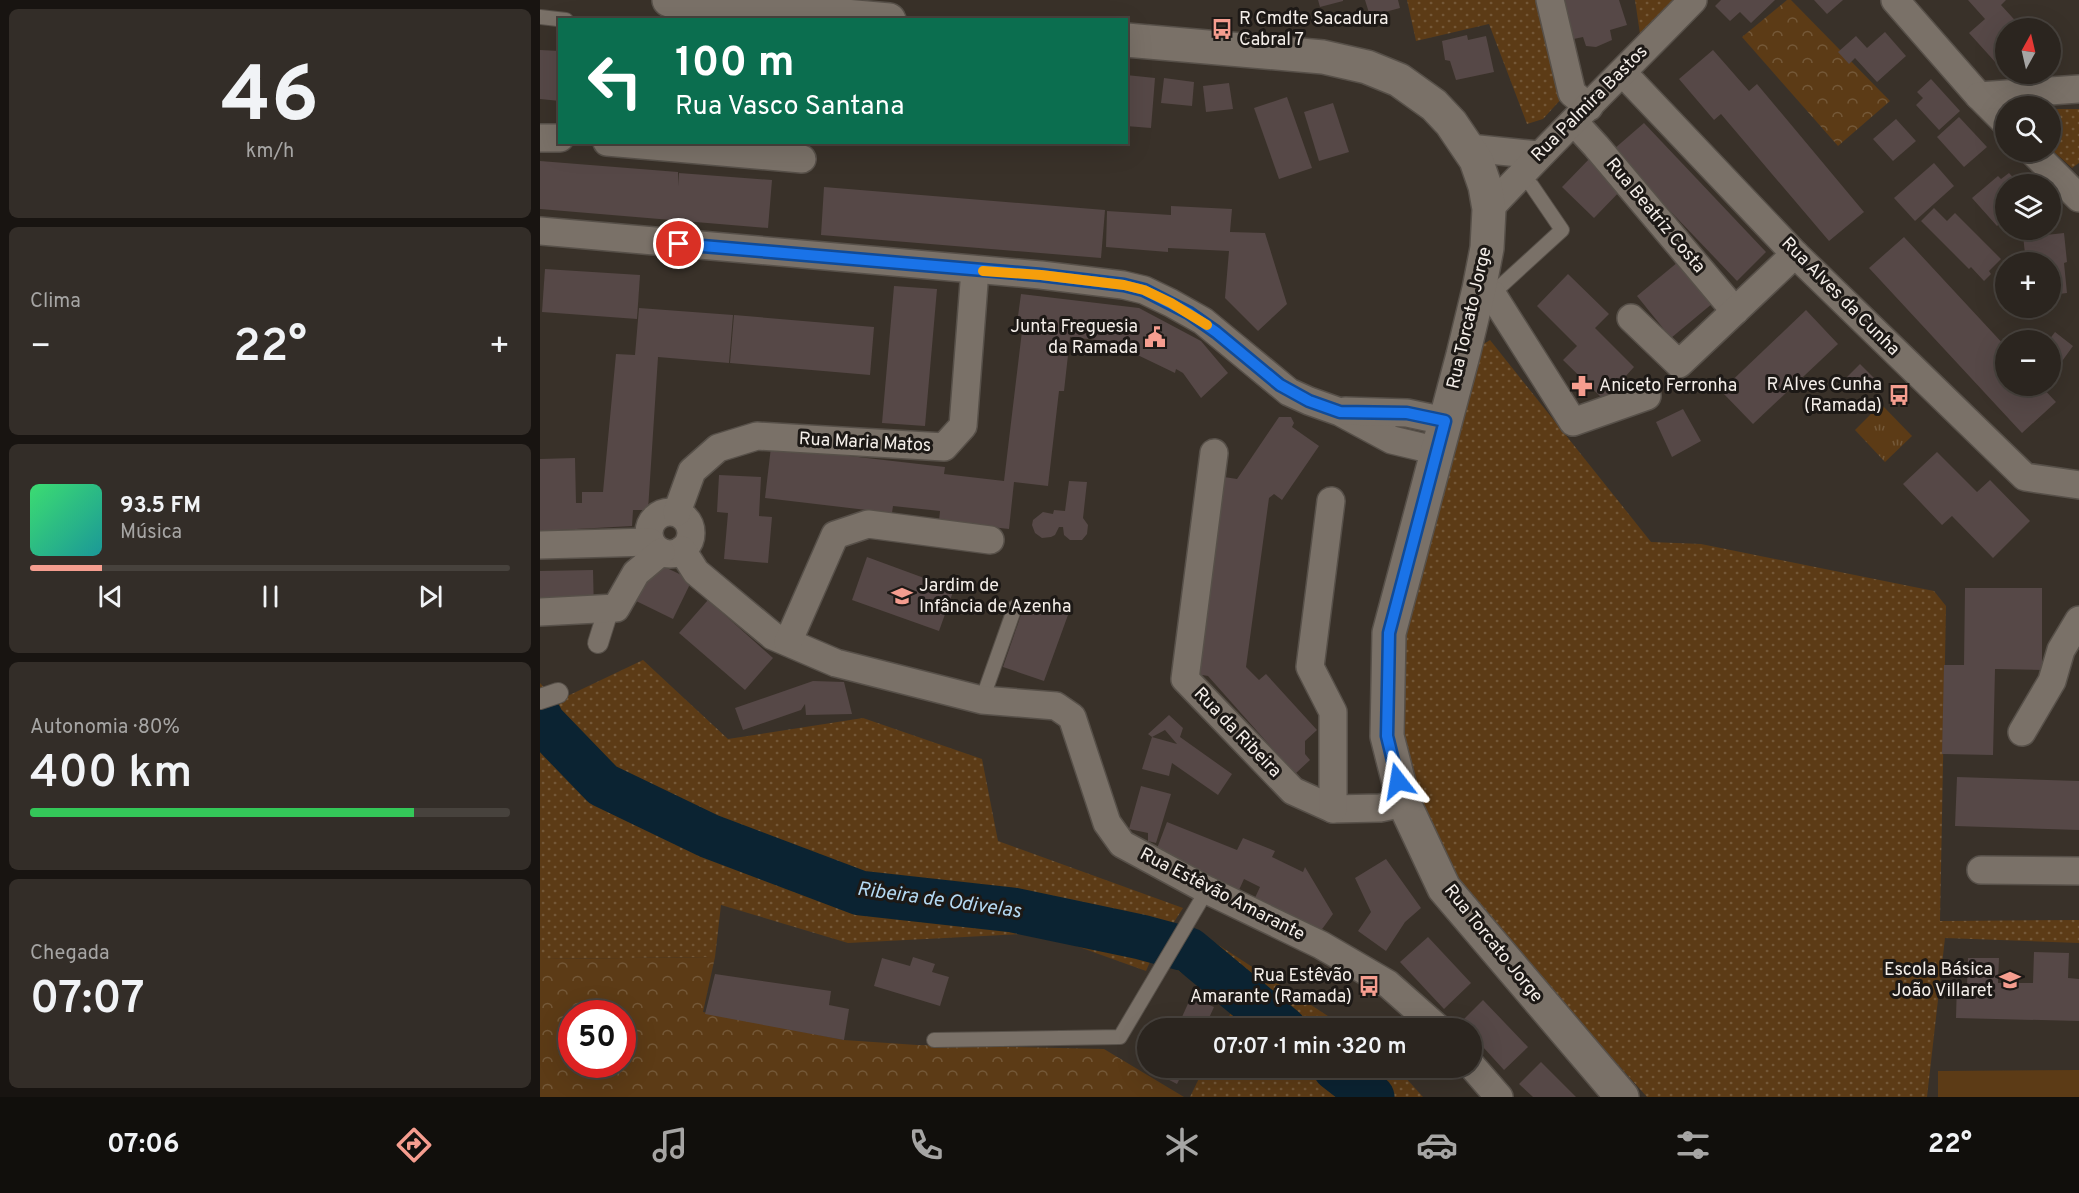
<!DOCTYPE html>
<html lang="pt">
<head>
<meta charset="utf-8">
<style>
  body { margin:0; font-family:Overpass,sans-serif; background:#332d28; color:#f1f3f6; height:100vh; display:flex; flex-direction:column; font-size:22px; white-space:nowrap }
  * { box-sizing:border-box; margin:0 }
  p { font-size:20px; color:#a6a5a4 }
  .icon { flex:none; width:33px; height:33px; fill:none; stroke:currentColor; stroke-width:2; stroke-linecap:round; stroke-linejoin:round }
  .map { position:relative; flex:1; overflow:hidden }
  .details { display:flex; flex-direction:column; gap:9px; padding:9px; background:#181411; width:540px }
  .details>* { flex:none }
  .guide { position:absolute; left:18px; top:18px; width:570px; height:126px; border-radius:0px; box-shadow:0 6px 24px #0002,0 0 0 2px #47423d; background:#0b6e4f; color:#fff; overflow:hidden }
  .needle { width:39px; rotate:8deg }
  .fabs { position:absolute; left:1455px; top:18px; display:grid; gap:12px }
  .fabs a { display:grid; place-items:center; width:66px; height:66px; border-radius:50%; background:#2b251f; box-shadow:0 6px 24px #0002,0 0 0 2px #47423d; font-size:30px }
  .speed { position:absolute; left:18px; top:1000px; display:flex; gap:12px; font-size:30px; font-weight:700; text-align:center }
  .speed>* { display:grid; place-content:center; width:78px; height:78px; border-radius:50%; background:#2b251f; box-shadow:0 6px 24px #0002,0 0 0 2px #47423d; line-height:1 }
  .speed .limit { border:9px solid #d22; background:#fff; color:#111 }
  .pin { position:absolute; display:grid; place-items:center; width:51px; height:51px; color:#fff; margin:-26px; border:3px solid #fff; border-radius:50%; box-shadow:0 2px 6px #0007 }
  .me { position:absolute; width:66px; margin:-33px; rotate:346deg; stroke-linejoin:round; filter:drop-shadow(0 0 4px #0008) }
  .turn { display:flex; align-items:center; gap:21px; height:126px; padding:0 18px; font-size:27px }
  .turn .icon { width:78px; height:78px; stroke-width:2.5 }
  .turn b { display:block; font-size:42px; line-height:51px }
  .big { font-size:45px; font-weight:600; line-height:1.1 }
  .details .tile { flex:1; display:flex; flex-direction:column; justify-content:center; gap:9px; min-width:0; padding:0 21px; border-radius:9px; background:#332d28 }
  .details .dial { align-items:center; gap:0 }
  .dial b { font-size:78px; line-height:1 }
  .song { display:flex; align-items:center; gap:18px }
  .cover { width:72px; height:72px; border-radius:9px; background:linear-gradient(135deg,hsl(140 70% 55%),hsl(180 70% 35%)) }
  .played { height:6px; border-radius:3px; background:linear-gradient(90deg,#f59d8f 15%,#47423d 15%) }
  .keys { display:flex; justify-content:space-around; direction:ltr }
  .heat { display:flex; justify-content:space-between; align-items:center; font-size:33px; direction:ltr }
  .charge { height:9px; border-radius:4px; background:linear-gradient(90deg,#34c759 80%,#47423d 0) }
  .trip { position:absolute; left:597px; top:1018px; width:345px; height:60px; border-radius:30px; background:#2b251f; box-shadow:0 6px 24px #0002,0 0 0 2px #47423d; font-weight:600; line-height:60px; text-align:center }
  .dock { display:flex; height:96px; justify-content:space-around; align-items:center; background:#110f0c; color:#a6a5a4 }
  .dock .icon { width:42px; height:42px }
  .dock .current { color:#f59d8f }
  .dock b { font-size:27px; color:#f1f3f6 }
  main { display:flex; flex:1; min-height:0 }
  .map>svg:first-child { display:block }
  .grass { fill:url(#grass-dots) }
  .forest { fill:url(#forest-crowns); fill-rule:evenodd }
  .park { fill:url(#park-tufts) }
  .garden { fill:#5c3b16 }
  .lines { fill:none; stroke-linecap:round; stroke-linejoin:round }
  .stream { stroke:#0b2332; stroke-width:8 }
  .river { stroke:#0b2332; stroke-width:45 }
  .building { fill:#564847 }
  .service-casing { stroke:#575049; stroke-width:16 }
  .pedestrian-casing { stroke:#575049; stroke-width:22 }
  .minor-casing { stroke:#575049; stroke-width:30 }
  .secondary-casing { stroke:#575049; stroke-width:36 }
  .service { stroke:#7a7168; stroke-width:14 }
  .pedestrian { stroke:#7a7168; stroke-width:20 }
  .minor { stroke:#7a7168; stroke-width:27 }
  .secondary { stroke:#7a7168; stroke-width:33 }
  .route-casing { stroke:#114b97; stroke-width:15 }
  .route { stroke:#1a73e8; stroke-width:10 }
  .slow { stroke:#f59e0b; stroke-width:10 }
  .labels { text-anchor:middle; dominant-baseline:central; stroke-width:6; stroke-linejoin:round; paint-order:stroke }
  .poi-label { font-size:18px; fill:#f4eee9; stroke:#1d1916; text-anchor:end }
  .street-label { font-size:18px; fill:#f4eee9; stroke:#1d1916 }
  .water-label { font-size:20px; font-style:italic; fill:#b4d9f3; stroke:#1d1916 }
</style>
</head>
<body>
<main>
<section class="details">
<div class="tile dial"><b>46</b><p>km/h</p></div>
<div class="tile"><p>Clima</p>
<div class="heat"><a>−</a><b class="big">22°</b><a>+</a></div>
</div>
<div class="tile">
<div class="song"><i class="cover"></i><div><b>93.5 FM</b><p>Música</p></div></div>
<div class="played"></div>
<div class="keys"><svg class="icon" aria-label="previous" viewBox="0 0 24 24"><path d="M18 5L8 12l10 7zM5 5v14"/></svg><svg class="icon" aria-label="pause" viewBox="0 0 24 24"><path d="M8 5v14M16 5v14"/></svg><svg class="icon" aria-label="next" viewBox="0 0 24 24"><path d="M6 5l10 7-10 7zM19 5v14"/></svg></div>
</div>
<div class="tile"><p>Autonomia · 80%</p><b class="big">400 km</b><div class="charge"></div></div>
<div class="tile"><p>Chegada</p><b class="big">07:07</b></div>
</section>
<div class="map">
<svg width="1539" height="1097" viewBox="0 0 1539 1097">
  <defs>
    <pattern id="grass-dots" width="8" height="8" patternUnits="userSpaceOnUse" patternTransform="scale(1.5)"><rect width="8" height="8" fill="#5c3b16"/><path d="M2 2h.1M6 6h.1" fill="none" stroke="#745838" stroke-width="1.8" stroke-linecap="round"/></pattern>
    <pattern id="forest-crowns" width="20" height="18" patternUnits="userSpaceOnUse" patternTransform="scale(1.5)"><rect width="20" height="18" fill="#5c3b16"/><path d="M2 6a3 3 0 1 1 6 0M12 15a3 3 0 1 1 6 0" fill="none" stroke="#745838"/></pattern>
    <pattern id="park-tufts" width="24" height="20" patternUnits="userSpaceOnUse" patternTransform="scale(1.5)"><rect width="24" height="20" fill="#5c3b16"/><path d="M3 7l-1-3M5 7V3M7 7l1-3M15 17l-1-3M17 17v-4M19 17l1-3" fill="none" stroke="#745838"/></pattern>
  </defs>
  <rect width="100%" height="100%" fill="#393129"/>
  <g class="grass">
    <path d="M867,0H995L1023,97L1003,119L987,124L949,24L876,41Z"/>
    <path d="M1095,0H1134L1100,34Z"/>
    <path d="M1511,109H1539V163L1532,168L1511,149Z"/>
    <path d="M950,340L1111,542L1161,544L1394,591L1406,606L1400,921L1539,920V943L1405,938L1387,1097H1107L922,890L865,767L859,706L867,633L942,345Z"/>
    <path d="M103,660L188,739L323,718L442,759L458,841L643,908L613,955L606,971L500,933L308,943L181,905L175,957L0,959V683L17,701Z"/>
    <path d="M660,933L808,1029H683L693,1008L637,970Z"/>
    <path d="M664,1068H857L883,1097H650Z"/>
  </g>
  <g class="forest">
    <path d="M1247,0H1251L1350,101L1298,146L1202,37Z"/>
    <path d="M175,957L163,1012L304,1040L377,1045L564,1049L644,1097H0V959ZM32,1014H82V1065H32Z"/>
  </g>
  <path class="park" d="M1341,404L1372,436L1345,462L1315,430Z"/>
  <path class="garden" d="M1539,1070V1097H1398V1071Z"/>
  <g class="lines">
    <path class="stream" d="M0,724L3,723"/>
    <g class="river">
      <path d="M0,717L3,723L63,785L169,836L320,893L473,910L601,937L649,950L744,1029"/>
      <path d="M795,1068L832,1097"/>
    </g>
  </g>
  <g class="building">
    <path d="M778,0H803V1L780,7Z"/>
    <path d="M825,0H858L860,8L830,16Z"/>
    <path d="M1019,0H1079L1087,25L1070,30L1072,40L1056,47L1046,46L1043,37L1029,40Z"/>
    <path d="M1181,0H1235L1211,23L1200,12L1190,21L1175,6Z"/>
    <path d="M1274,0H1303L1287,14Z"/>
    <path d="M1428,0H1466L1461,5L1482,28H1466V74L1429,33L1445,19Z"/>
    <path d="M1345,32L1366,56L1337,82L1315,58L1309,64L1298,52L1316,36L1327,48Z"/>
    <path d="M927,35L928,40L946,36L954,72L916,80L910,61L905,60L902,41Z"/>
    <path d="M0,50L20,51V101L0,99Z"/>
    <path d="M1173,50L1209,91L1217,84L1324,212L1289,241L1181,114L1174,120L1139,79Z"/>
    <path d="M586,75L615,78L611,128L586,126Z"/>
    <path d="M624,78L654,82L652,106L621,103Z"/>
    <path d="M1391,79L1420,111L1399,130L1376,105L1383,98L1377,92Z"/>
    <path d="M689,83L693,109L666,112L663,86Z"/>
    <path d="M747,97L772,168L739,179L714,108Z"/>
    <path d="M793,103L809,152L779,161L764,112Z"/>
    <path d="M1419,117L1447,147L1424,167L1397,137Z"/>
    <path d="M1356,119L1376,141L1353,161L1333,139Z"/>
    <path d="M1104,123L1226,252L1197,281L1113,193L1074,149Z"/>
    <path d="M1053,155L1085,186L1054,218L1022,187Z"/>
    <path d="M0,161L138,172V186L139,173L232,180L228,228L0,209Z"/>
    <path d="M1394,163L1414,186L1375,221L1354,198Z"/>
    <path d="M1469,173L1479,184H1466V218L1457,226L1432,198L1458,176L1461,179Z"/>
    <path d="M284,187L565,210L561,258L281,235Z"/>
    <path d="M631,206L692,209L690,232L725,233L747,304L718,331L685,298L689,251L628,248V252L566,247L567,211L631,215Z"/>
    <path d="M1394,208L1407,221L1415,213L1461,259L1449,271L1451,274L1444,281L1431,267L1429,269L1381,221Z"/>
    <path d="M1505,233L1506,235L1524,233L1527,262L1524,263L1527,293L1510,295V262H1482L1481,255L1485,254L1483,235Z"/>
    <path d="M1364,237L1466,347V386H1501L1516,402L1482,433L1329,268Z"/>
    <path d="M1138,262L1173,303L1131,338L1097,296Z"/>
    <path d="M5,269L100,275L97,319L2,312Z"/>
    <path d="M1028,274L1069,314L1055,328L1094,367L1064,400L1023,360L1037,346L997,306Z"/>
    <path d="M354,286L397,289L385,426L342,423Z"/>
    <path d="M481,294L599,308L661,341L688,373L661,398L643,373L636,369L635,373L583,348L584,344L582,343L530,337L524,391H519L508,486L474,482L469,529L399,521L400,511L353,506L352,513L225,498L231,447L405,467L404,474L464,481L482,331H476Z"/>
    <path d="M99,308L193,315L189,363L118,357L108,510H93L92,526L0,531V459L35,458L36,503H42V492H63L76,354L95,355Z"/>
    <path d="M1266,310L1298,344L1213,424L1181,391Z"/>
    <path d="M194,315L334,327L330,375L190,363Z"/>
    <path d="M1515,332L1533,346L1520,364L1510,357V340H1509Z"/>
    <path d="M1320,364L1337,381L1324,393L1307,377Z"/>
    <path d="M1143,409L1161,441L1132,457L1116,422Z"/>
    <path d="M739,417H751L754,423L752,427L779,446L742,500L734,494L729,498L706,667L719,680L726,674L777,730L765,741V754L770,760L755,774L668,676L657,674L684,477L697,479Z"/>
    <path d="M1397,452L1437,492L1450,480L1490,521L1453,558L1412,516L1402,525L1363,484Z"/>
    <path d="M179,475L221,477L219,516L232,517L228,563L184,559L188,513L177,512Z"/>
    <path d="M529,481L547,482L543,518L548,525L547,534L542,540H530L524,535L523,527H519L515,535L511,537L502,538L495,533L492,525L493,520L503,512L513,514L514,510L525,511Z"/>
    <path d="M327,557L414,589L399,631L312,600Z"/>
    <path d="M110,560L152,580L133,619L92,599Z"/>
    <path d="M53,570L54,613L0,615V571Z"/>
    <path d="M1425,588H1502V670L1455,669L1453,755L1402,754L1404,665H1424Z"/>
    <path d="M168,600L233,658L205,690L139,633Z"/>
    <path d="M486,600L528,615L504,681L463,667Z"/>
    <path d="M273,681L304,682L312,714L266,715L265,704L261,710L203,730L195,708Z"/>
    <path d="M629,715L643,728L640,737L692,774L678,795L632,763L629,776L602,769L612,737L637,744L625,730L612,737L608,734Z"/>
    <path d="M1417,777L1539,781V830L1415,826Z"/>
    <path d="M601,786L631,794L616,843L608,841V833L589,829Z"/>
    <path d="M627,822L697,850L703,838L735,851L732,857L763,872L765,867L793,914L780,932L714,900L720,887L704,879L699,890L650,869L616,851Z"/>
    <path d="M846,859L881,908L865,922L846,951L818,931L831,912L815,878Z"/>
    <path d="M888,937L931,983L904,1009L860,962Z"/>
    <path d="M1494,952L1529,953L1528,978L1539,979V1021L1416,1018L1417,982L1427,985L1428,958H1459L1458,983H1493Z"/>
    <path d="M373,957L395,964L392,972L409,977L400,1006L334,986L342,958L370,966Z"/>
    <path d="M175,974L291,991L289,1005L309,1009L304,1040L165,1014Z"/>
    <path d="M651,997L674,1007L664,1029L637,1028Z"/>
    <path d="M943,1000L988,1047L964,1070L932,1035V1029H926L920,1023Z"/>
    <path d="M1001,1062L1036,1097H993L979,1084Z"/>
    <path d="M606,1068H645L637,1084Z"/>
  </g>
  <g class="lines">
    <defs>
      <g id="service">
        <path d="M0,17L26,20"/>
        <path d="M952,294L1022,230L992,186L980,175"/>
        <path d="M442,700L475,607"/>
        <path d="M394,1040L580,1037L667,890"/>
      </g>
      <g id="pedestrian">
        <path d="M58,643L69,608"/>
        <path d="M0,699L18,693"/>
      </g>
      <g id="minor">
        <path d="M1010,0L1032,93L1049,107"/>
        <path d="M1355,0L1439,96L1466,123"/>
        <path d="M1083,73L1255,254L1485,477L1539,485"/>
        <path d="M1439,96L1539,89"/>
        <path d="M1034,122L1056,146L1195,311"/>
        <path d="M0,138H20"/>
        <path d="M67,142L262,159"/>
        <path d="M929,148L998,155"/>
        <path d="M1493,152L1539,198"/>
        <path d="M949,209C1015,138 1085,70 1153,0"/>
        <path d="M0,231L501,275L583,285L604,290L631,303L663,321L749,392L769,401L800,412L852,440L898,451"/>
        <path d="M939,289L952,294L1033,422L1107,396"/>
        <path d="M1091,318L1139,364L1255,254"/>
        <path d="M805,411L867,413L905,421"/>
        <path d="M674,453L645,679L753,791L793,809L840,808L864,803"/>
        <path d="M791,501L770,667L793,712V809"/>
        <circle cx="130" cy="533" r="21"/>
        <path d="M137,512L152,471L178,448L217,436L404,447L423,426L435,270"/>
        <path d="M0,545L110,542"/>
        <path d="M142,550L156,572L233,636L296,663L442,700L516,706L532,717L567,823L582,844L667,890L781,945L848,984L899,1029"/>
        <path d="M0,612L76,608L96,573L121,552"/>
        <path d="M248,642L295,535L328,524L450,540"/>
        <path d="M1482,732L1512,681L1521,650L1539,620"/>
        <path d="M1441,870L1539,871"/>
        <path d="M932,1066L959,1097"/>
      </g>
      <g id="secondary">
        <path d="M129,0L349,20"/>
        <path d="M586,40L783,57L827,67L859,80L894,105L911,123L936,160L945,186L949,209L947,248L939,289L923,355L849,633L847,736L864,803L904,888L1082,1097"/>
      </g>
    </defs>
    <use href="#service" class="service-casing"/>
    <use href="#pedestrian" class="pedestrian-casing"/>
    <use href="#minor" class="minor-casing"/>
    <use href="#secondary" class="secondary-casing"/>
    <use href="#service" class="service"/>
    <use href="#pedestrian" class="pedestrian"/>
    <use href="#minor" class="minor"/>
    <use href="#secondary" class="secondary"/>
  </g>
  <g class="lines">
    <defs>
      <path id="route" d="M139,244L501,275L584,285L604,290L649,313L676,332L740,385L769,401L800,412L867,413L905,421L849,633L847,736L858,781"/>
    </defs>
    <use href="#route" class="route-casing"/>
    <use href="#route" class="route"/>
    <path class="slow" d="M443,271L501,275L584,285L604,290L631,303L667,325"/>
  </g>
  <defs>
    <symbol id="bus-bare" viewBox="-9 -9 18 18"><path d="M-5-6H5V4H4V6H2V4H-2V6H-4V4H-5ZM-3.5-4V0h7V-4ZM-3.5 1.2v1.5H-2V1.2ZM2 1.2v1.5H3.5V1.2Z" fill="#f59d8f" stroke="#1d1916" stroke-width="2.5" paint-order="stroke"/></symbol>
    <symbol id="civic-bare" viewBox="-9 -9 18 18"><path d="M-.6-6.5H3V-4.5H.6V-3L4-1V1h2V6H-6V1h2V-1L-.6-3ZM-1.2 2.5V6h2.4V2.5Z" fill="#f59d8f" stroke="#1d1916" stroke-width="2.5" paint-order="stroke"/></symbol>
    <symbol id="pharmacy-bare" viewBox="-9 -9 18 18"><path d="M-2-6h4v4h4v4h-4v4h-4v-4h-4v-4h4Z" fill="#f59d8f" stroke="#1d1916" stroke-width="2.5" paint-order="stroke"/></symbol>
    <symbol id="school-bare" viewBox="-9 -9 18 18"><path d="M0-5L7-2L0 1L-7-2ZM-4 1L0 2.5L4 1V4Q0 6-4 4Z" fill="#f59d8f" stroke="#1d1916" stroke-width="2.5" paint-order="stroke"/></symbol>
  </defs>
  <g fill-rule="evenodd">
    <use href="#bus-bare" x="667" y="14" width="30" height="30"/>
    <use href="#civic-bare" x="600" y="322" width="30" height="30"/>
    <use href="#pharmacy-bare" x="1027" y="371" width="30" height="30"/>
    <use href="#bus-bare" x="1344" y="380" width="30" height="30"/>
    <use href="#school-bare" x="347" y="581" width="30" height="30"/>
    <use href="#school-bare" x="1455" y="965" width="30" height="30"/>
    <use href="#bus-bare" x="814" y="971" width="30" height="30"/>
  </g>
  <g class="labels">
    <g class="poi-label">
      <text x="699" y="19" text-anchor="start">R Cmdte Sacadura<tspan x="699" dy="21">Cabral 7</tspan></text>
      <text x="598" y="327">Junta Freguesia<tspan x="598" dy="21">da Ramada</tspan></text>
      <text x="1342" y="385">R Alves Cunha<tspan x="1342" dy="21">(Ramada)</tspan></text>
      <text x="1059" y="386" text-anchor="start">Aniceto Ferronha</text>
      <text x="379" y="586" text-anchor="start">Jardim de<tspan x="379" dy="21">Infância de Azenha</tspan></text>
      <text x="1453" y="970">Escola Básica<tspan x="1453" dy="21">João Villaret</tspan></text>
      <text x="812" y="976">Rua Estêvão<tspan x="812" dy="21">Amarante (Ramada)</tspan></text>
    </g>
    <g class="street-label">
      <text transform="translate(1050 104) rotate(-45)">Rua Palmira Bastos</text>
      <text transform="translate(1115 216) rotate(50)">Rua Beatriz Costa</text>
      <text transform="translate(1300 297) rotate(45)">Rua Alves da Cunha</text>
      <text transform="translate(930 318) rotate(-77)">Rua Torcato Jorge</text>
      <text transform="translate(325 443) rotate(3)">Rua Maria Matos</text>
      <text transform="translate(697 733) rotate(46)">Rua da Ribeira</text>
      <text transform="translate(682 895) rotate(27)">Rua Estêvão Amarante</text>
      <text transform="translate(953 944) rotate(51)">Rua Torcato Jorge</text>
    </g>
    <g class="water-label">
      <text transform="translate(399 901) rotate(8)">Ribeira de Odivelas</text>
    </g>
  </g>
</svg>
<div class="fabs">
<a><svg class="needle" viewBox="-14 -14 28 28"><path d="M0-13l5 13h-10z" fill="#e53935"/><path d="M0 13l5-13h-10z" fill="#a6a5a4"/></svg></a>
<a><svg class="icon" aria-label="search" viewBox="0 0 24 24"><circle cx="10" cy="10" r="6"/><path d="M15 15l6 6"/></svg></a>
<a><svg class="icon" aria-label="layers" viewBox="0 0 24 24"><path d="M12 4l9 5-9 5-9-5zM3 14l9 5 9-5"/></svg></a>
<a>+</a>
<a>−</a>
</div>
<div class="speed"><div class="limit">50</div></div>
<div class="pin" style="left:139px;top:244px;background:#d93025"><svg class="icon" aria-label="arrive" viewBox="0 0 24 24"><path d="M6 21V4h12l-3 4 3 4H6"/></svg></div>
<svg class="me" style="left:858px;top:781px" viewBox="-20 -20 40 40"><path d="M0-17L14 15 0 8-14 15z" fill="#1a73e8" stroke="#fff" stroke-width="4"/></svg>
<div class="trip">07:07 · 1 min · 320 m</div>
<div class="guide">
<div class="turn"><svg class="icon" aria-label="left" viewBox="0 0 24 24"><path d="M17 20v-9H6M10 6l-5 5 5 5"/></svg><div><b>100 m</b>Rua Vasco Santana</div></div>
</div>
</div>
</main>
<nav class="dock">
<b>07:06</b>
<svg class="icon current" aria-label="directions" viewBox="0 0 24 24"><path d="M12 3l9 9-9 9-9-9zM9 14v-3h6M13 9l2 2-2 2"/></svg>
<svg class="icon" aria-label="music" viewBox="0 0 24 24"><path d="M9 18V5l10-2v13"/><circle cx="6" cy="18" r="3"/><circle cx="16" cy="16" r="3"/></svg>
<svg class="icon" aria-label="phone" viewBox="0 0 24 24"><path d="M5 4h4l2 5-3 2q2 4 5 5l2-3 5 2v4C11 20 4 13 5 4z"/></svg>
<svg class="icon" aria-label="climate" viewBox="0 0 24 24"><path d="M12 3v18M4 7l16 10M4 17L20 7"/></svg>
<svg class="icon" aria-label="car" viewBox="0 0 24 24"><path d="M5 17H2v-5l4-1 3-4h7l3 4 3 1v5h-3M9 17h6M6 11h13"/><circle cx="7" cy="17" r="2"/><circle cx="17" cy="17" r="2"/></svg>
<svg class="icon" aria-label="filters" viewBox="0 0 24 24"><path d="M4 7h16M4 17h16"/><circle cx="9" cy="7" r="2"/><circle cx="15" cy="17" r="2"/></svg>
<b>22°</b>
</nav>
</body>
</html>
